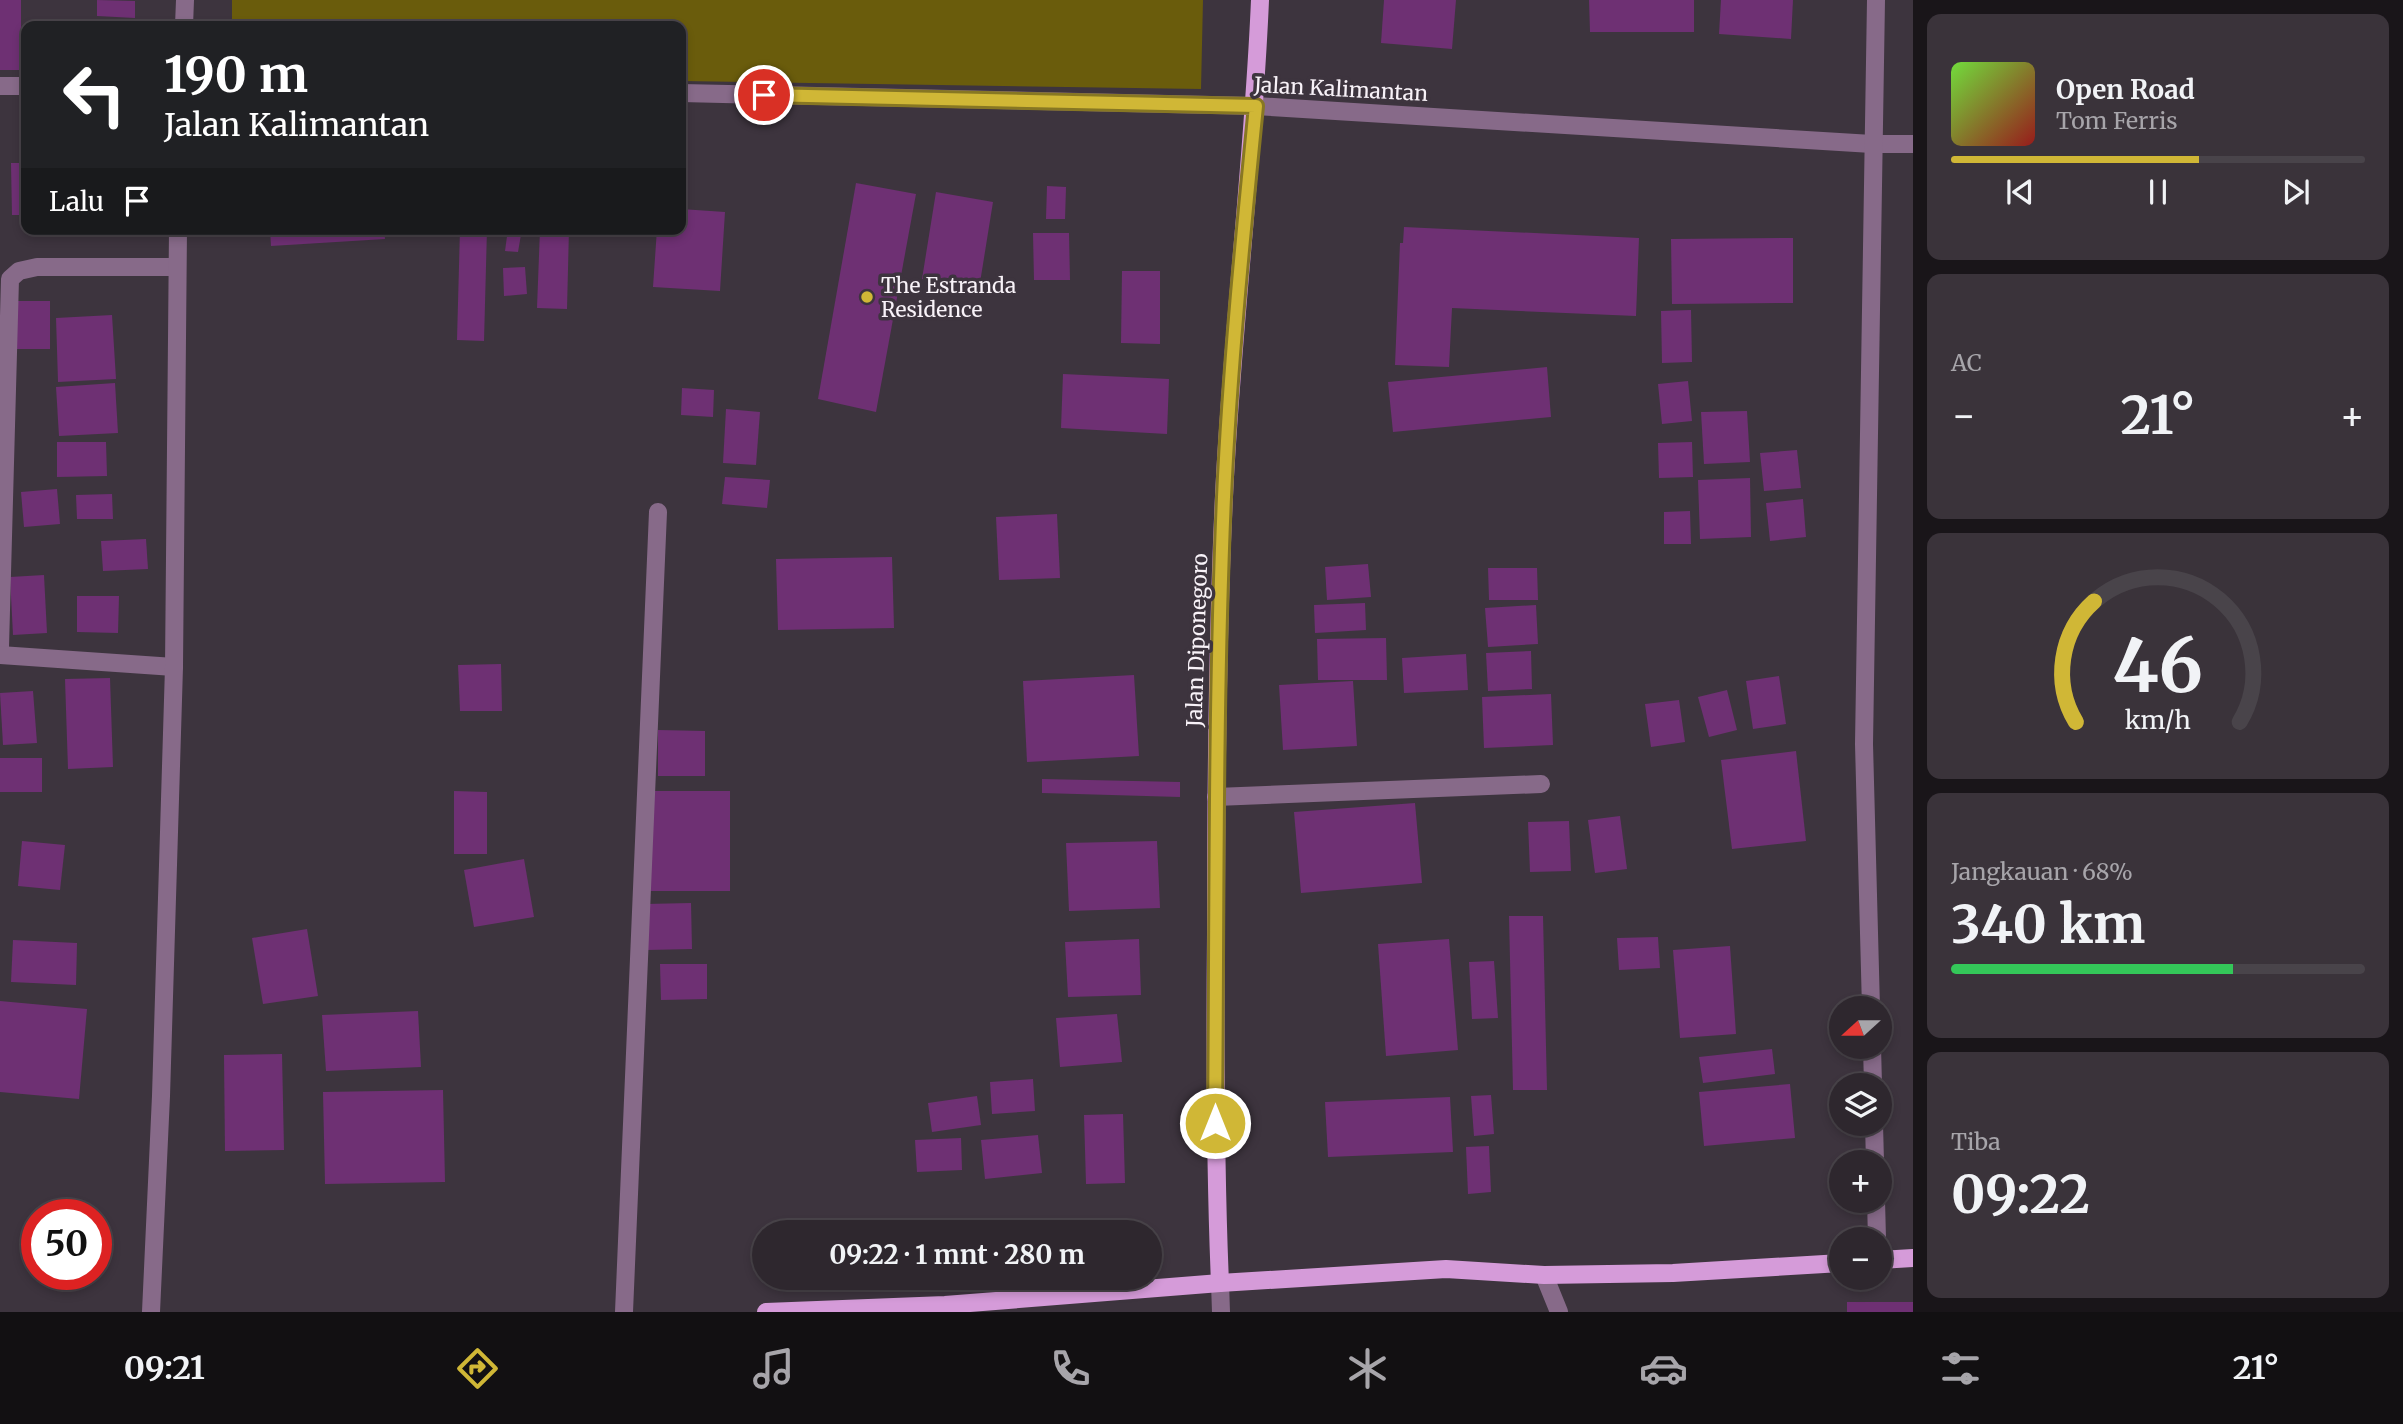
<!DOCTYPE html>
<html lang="id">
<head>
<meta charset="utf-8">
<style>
  body { margin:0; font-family:Merriweather,serif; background:#3a333a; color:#f1f3f6; height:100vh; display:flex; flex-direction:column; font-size:26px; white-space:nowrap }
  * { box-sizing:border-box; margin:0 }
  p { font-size:23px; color:#a7a5aa }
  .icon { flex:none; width:38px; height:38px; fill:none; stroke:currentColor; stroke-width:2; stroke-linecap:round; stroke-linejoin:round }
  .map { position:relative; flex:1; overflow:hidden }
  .drawer { display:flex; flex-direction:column; gap:14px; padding:14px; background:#191519; width:490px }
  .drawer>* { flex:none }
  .guide { position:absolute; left:21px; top:21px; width:665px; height:214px; border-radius:14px; box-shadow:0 4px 10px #0003,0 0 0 2px #49444a; background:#202124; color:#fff; overflow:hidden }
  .needle { width:46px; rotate:249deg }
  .controls { position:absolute; left:1829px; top:996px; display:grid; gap:14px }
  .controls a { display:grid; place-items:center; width:63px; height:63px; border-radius:50%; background:#2e272e; box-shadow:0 4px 10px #0003,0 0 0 2px #49444a; font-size:35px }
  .speed { position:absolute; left:21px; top:1199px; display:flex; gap:14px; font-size:35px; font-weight:700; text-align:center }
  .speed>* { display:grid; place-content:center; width:91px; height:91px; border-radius:50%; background:#2e272e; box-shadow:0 4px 10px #0003,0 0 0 2px #49444a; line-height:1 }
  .speed .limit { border:10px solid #d22; background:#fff; color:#111 }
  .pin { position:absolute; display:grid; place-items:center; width:60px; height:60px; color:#fff; margin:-30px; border:4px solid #fff; border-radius:50%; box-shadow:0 2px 7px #0007 }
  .me { position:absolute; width:77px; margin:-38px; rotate:0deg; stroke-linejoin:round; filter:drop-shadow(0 0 5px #0008) }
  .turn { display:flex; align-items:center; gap:24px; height:147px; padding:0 28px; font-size:32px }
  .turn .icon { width:91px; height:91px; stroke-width:2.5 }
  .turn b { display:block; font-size:49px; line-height:60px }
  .then { display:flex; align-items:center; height:66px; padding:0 28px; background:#0003; gap:14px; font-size:26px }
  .big { font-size:52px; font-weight:700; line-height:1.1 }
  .drawer .widget { flex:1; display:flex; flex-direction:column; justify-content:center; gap:10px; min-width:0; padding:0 24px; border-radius:14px; background:#3a333a }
  .drawer .dial { align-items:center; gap:0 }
  .dial svg { height:182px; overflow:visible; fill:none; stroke:#49444a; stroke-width:7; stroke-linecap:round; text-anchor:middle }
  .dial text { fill:#f1f3f6; stroke:none }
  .song { display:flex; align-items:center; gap:21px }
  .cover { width:84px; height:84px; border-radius:10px; background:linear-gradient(135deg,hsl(100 70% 55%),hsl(0 70% 35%)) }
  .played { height:7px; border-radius:4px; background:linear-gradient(90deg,#d0b736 60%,#49444a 60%) }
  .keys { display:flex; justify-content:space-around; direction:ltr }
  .heat { display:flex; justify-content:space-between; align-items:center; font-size:38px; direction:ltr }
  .charge { height:10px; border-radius:5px; background:linear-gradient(90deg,#34c759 68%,#49444a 0) }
  .trip { position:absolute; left:752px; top:1220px; width:410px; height:70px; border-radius:35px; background:#2e272e; box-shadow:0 4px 10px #0003,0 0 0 2px #49444a; font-weight:700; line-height:70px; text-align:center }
  .tab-bar { display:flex; height:112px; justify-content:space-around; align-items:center; background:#121012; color:#a7a5aa }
  .tab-bar .icon { width:49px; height:49px }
  .tab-bar .current { color:#d0b736 }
  .tab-bar b { font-size:32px; color:#f1f3f6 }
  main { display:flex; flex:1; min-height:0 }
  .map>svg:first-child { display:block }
  .green { fill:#6a5c0c }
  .building { fill:#6e3073 }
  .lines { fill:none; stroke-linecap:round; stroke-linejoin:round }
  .minor { stroke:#876a89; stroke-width:18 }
  .major { stroke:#d59bd9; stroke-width:18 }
  .route-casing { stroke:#877723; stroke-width:18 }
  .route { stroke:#d0b736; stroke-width:12 }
  .poi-dot { fill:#d0b736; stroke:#3d343e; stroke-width:2.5 }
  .labels { text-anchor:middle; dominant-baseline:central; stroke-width:7; stroke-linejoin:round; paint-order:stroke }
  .street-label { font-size:21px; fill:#f8f2f8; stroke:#3d343e }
  .poi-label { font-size:21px; fill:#f8f2f8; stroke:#3d343e; text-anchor:start }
</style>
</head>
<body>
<main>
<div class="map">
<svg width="1913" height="1312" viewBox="0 0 1913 1312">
  <rect width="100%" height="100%" fill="#3d343e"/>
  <path class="green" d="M232,0H1203L1201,89L681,81V26H232Z"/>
  <g class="building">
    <rect x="0" y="0" width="21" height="70"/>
    <path d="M97,0L135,1V18L97,16Z"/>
    <path d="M1384,0H1456L1452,49L1381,43Z"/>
    <path d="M1589,0H1694V32H1590Z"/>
    <path d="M1721,0H1793L1791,39L1719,34Z"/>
    <path d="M69,20L132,21V26H69Z"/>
    <path d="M11,163H26V215H12Z"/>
    <path d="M856,183L916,194L876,412L818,399Z"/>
    <path d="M1047,186L1066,187L1065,219H1046Z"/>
    <path d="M936,192L993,202L979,289L922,279Z"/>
    <path d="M681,209L725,212L720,291L653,287L657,229H681Z"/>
    <path d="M1404,227L1639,238L1636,316L1452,308L1449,367L1395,365L1400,243H1403Z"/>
    <path d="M270,229H384L385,239L271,246Z"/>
    <path d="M460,229H487L484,341L457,340Z"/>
    <path d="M508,229H522L518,252L505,251Z"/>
    <path d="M540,229H569L567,309L537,308Z"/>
    <path d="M1033,233H1069L1070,280H1034Z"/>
    <path d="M1793,238V303L1672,304L1671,239Z"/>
    <path d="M525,267L527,294L504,296L503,268Z"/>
    <path d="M1122,271H1160V344L1121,343Z"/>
    <rect x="11" y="301" width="39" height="48"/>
    <path d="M1691,310L1692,362L1662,363L1661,311Z"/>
    <path d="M112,315L116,379L58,382L56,318Z"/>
    <path d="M1547,367L1551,417L1393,432L1388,382Z"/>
    <path d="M1063,374L1169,379L1167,434L1061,428Z"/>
    <path d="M1688,381L1692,421L1662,424L1658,384Z"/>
    <path d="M115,383L118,433L59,436L56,387Z"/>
    <path d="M682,388L714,390L713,417L681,415Z"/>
    <path d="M726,409L760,412L756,465L723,463Z"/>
    <path d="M1747,411L1750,462L1704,464L1701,412Z"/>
    <path d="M57,442H106L107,476L57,477Z"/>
    <path d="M1692,442L1693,477L1659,478L1658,443Z"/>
    <path d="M1797,450L1801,488L1764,491L1760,453Z"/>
    <path d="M725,477L770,480L767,508L722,504Z"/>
    <path d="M1750,478L1751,537L1700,539L1698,480Z"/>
    <path d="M57,489L60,524L24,527L21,492Z"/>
    <path d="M112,494L113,519H77L76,495Z"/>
    <path d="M1803,499L1806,537L1770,541L1766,503Z"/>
    <path d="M1690,511L1691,544H1664V512Z"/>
    <path d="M1057,514L1060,578L999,580L996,517Z"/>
    <path d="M146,539L148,569L103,571L101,541Z"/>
    <path d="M892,557L894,628L778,630L776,559Z"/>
    <path d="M1368,564L1371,597L1327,600L1325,567Z"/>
    <path d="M1488,568H1537L1538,600H1489Z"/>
    <path d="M44,575L47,633L13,635L10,577Z"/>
    <path d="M77,596H119L118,633L77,632Z"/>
    <path d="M1365,603L1366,630L1315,633L1314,605Z"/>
    <path d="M1536,605L1538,644L1488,647L1485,608Z"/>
    <path d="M1386,638L1387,680H1318L1317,639Z"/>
    <path d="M1531,651L1532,689L1488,691L1486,653Z"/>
    <path d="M1466,654L1468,690L1404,693L1402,658Z"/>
    <path d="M501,664L502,711H460L458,665Z"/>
    <path d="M1134,675L1139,756L1027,762L1023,681Z"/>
    <path d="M1779,676L1786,724L1753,729L1746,681Z"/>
    <path d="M110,678L113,767L68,769L65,679Z"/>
    <path d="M1353,681L1357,746L1283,750L1279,685Z"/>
    <path d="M1727,690L1737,730L1709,737L1698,697Z"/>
    <path d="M33,691L37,743L3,745L0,693Z"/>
    <path d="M1551,694L1553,745L1484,748L1482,697Z"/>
    <path d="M1679,700L1685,742L1651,747L1645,704Z"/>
    <path d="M658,730L705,731V776H658Z"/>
    <path d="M1796,751L1806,841L1732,849L1721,760Z"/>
    <rect x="0" y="758" width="42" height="34"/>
    <path d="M1042,779L1180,782V797L1042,793Z"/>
    <path d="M454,791L487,792V854H454Z"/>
    <path d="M648,791H730V891H647Z"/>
    <path d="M1415,803L1422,883L1301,893L1294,812Z"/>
    <path d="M1620,816L1627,869L1595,873L1588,820Z"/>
    <path d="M1569,821L1571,871L1530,872L1528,822Z"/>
    <path d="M22,841L65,845L60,890L18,886Z"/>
    <path d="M1157,841L1160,908L1069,911L1066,843Z"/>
    <path d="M524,859L534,917L474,927L464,870Z"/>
    <path d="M691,903L692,949L647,950L645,904Z"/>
    <path d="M1509,916H1543L1547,1090H1513Z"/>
    <path d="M307,929L318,996L263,1004L252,938Z"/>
    <path d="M1658,937L1660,968L1619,970L1617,938Z"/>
    <path d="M1139,939L1141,995L1068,997L1065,942Z"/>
    <path d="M1449,939L1458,1050L1386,1056L1378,944Z"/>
    <path d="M13,940L77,943L76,985L11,982Z"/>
    <path d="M1730,946L1736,1034L1680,1038L1673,950Z"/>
    <path d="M1494,961L1498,1018L1472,1019L1469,962Z"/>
    <path d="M660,964H707V999L661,1000Z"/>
    <path d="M0,1001L87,1009L79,1099L0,1092Z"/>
    <path d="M418,1011L421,1067L326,1071L322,1015Z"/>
    <path d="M1117,1014L1122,1062L1060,1067L1056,1018Z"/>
    <path d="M1772,1049L1775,1074L1703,1083L1699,1057Z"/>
    <path d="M282,1054L284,1150L225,1151L224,1055Z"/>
    <path d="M1033,1079L1035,1111L992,1114L990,1082Z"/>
    <path d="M1790,1084L1795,1138L1704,1146L1699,1092Z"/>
    <path d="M443,1090L445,1182L325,1184L323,1092Z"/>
    <path d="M1491,1095L1494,1134L1474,1136L1471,1096Z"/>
    <path d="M977,1096L981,1125L932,1132L928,1103Z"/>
    <path d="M1450,1097L1453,1152L1328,1157L1325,1102Z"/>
    <path d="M1123,1114L1125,1183L1086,1184L1084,1115Z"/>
    <path d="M1038,1135L1042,1173L985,1179L981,1140Z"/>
    <path d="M961,1138L962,1170L917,1172L915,1140Z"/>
    <path d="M1489,1146L1491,1192L1468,1194L1466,1147Z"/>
    <rect x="1847" y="1302" width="66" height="10"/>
  </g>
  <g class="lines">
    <g class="minor">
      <path d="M184,26L185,0"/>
      <path d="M0,86H26"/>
      <path d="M681,93L1256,106L1872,144H1913"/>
      <path d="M0,647L10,279L19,271L37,267H177"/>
      <path d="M0,655L174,667"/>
      <path d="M1216,797L1541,784"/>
      <path d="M1871,1008L1864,744L1876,0"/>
      <path d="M1872,1046L1873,1085"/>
      <path d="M1874,1124L1875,1162"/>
      <path d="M1876,1200L1877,1239"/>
      <path d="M1544,1275L1559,1312"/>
      <path d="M1220,1283L1221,1312"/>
      <path d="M151,1312L161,1096L174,667L178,229"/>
      <path d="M624,1312L658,512"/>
    </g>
    <g class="major">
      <path d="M1880,1260L1913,1258"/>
      <path d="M1220,1283C1215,1167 1215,1051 1216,934C1216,788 1217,642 1224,496C1232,330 1253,166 1260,0"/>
      <path d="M766,1312L945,1305L1220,1283L1446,1269L1544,1275L1673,1273L1841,1263"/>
    </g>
  </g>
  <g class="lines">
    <defs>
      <path id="route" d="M764,95L1256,106C1243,236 1230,367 1224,497C1215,706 1217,914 1215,1123"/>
    </defs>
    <use href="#route" class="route-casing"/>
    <use href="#route" class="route"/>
  </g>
  <circle class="poi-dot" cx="867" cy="297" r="7"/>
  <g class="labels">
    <g class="street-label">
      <text transform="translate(1341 89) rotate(3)">Jalan Kalimantan</text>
      <text transform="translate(1197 640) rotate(-88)">Jalan Diponegoro</text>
    </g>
    <g class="poi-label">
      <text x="881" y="285">The Estranda<tspan x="881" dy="24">Residence</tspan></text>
    </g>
  </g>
</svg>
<div class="controls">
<a><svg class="needle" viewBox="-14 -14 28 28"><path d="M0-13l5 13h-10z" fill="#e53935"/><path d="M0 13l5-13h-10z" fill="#a7a5aa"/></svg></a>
<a><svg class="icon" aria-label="layers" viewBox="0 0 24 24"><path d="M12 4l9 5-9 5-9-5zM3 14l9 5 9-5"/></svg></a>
<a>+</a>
<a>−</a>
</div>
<div class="speed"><div class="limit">50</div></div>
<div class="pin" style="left:764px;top:95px;background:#d93025"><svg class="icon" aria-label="arrive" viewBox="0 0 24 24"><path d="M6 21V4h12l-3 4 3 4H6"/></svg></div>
<svg class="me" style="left:1215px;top:1123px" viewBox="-20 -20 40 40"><circle r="17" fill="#d0b736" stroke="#fff" stroke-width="3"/><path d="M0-11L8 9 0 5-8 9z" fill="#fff"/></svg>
<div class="trip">09:22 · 1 mnt · 280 m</div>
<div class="guide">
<div class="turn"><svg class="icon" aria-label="left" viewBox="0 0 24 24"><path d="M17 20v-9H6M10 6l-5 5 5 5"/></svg><div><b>190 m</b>Jalan Kalimantan</div></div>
<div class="then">Lalu<svg class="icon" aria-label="arrive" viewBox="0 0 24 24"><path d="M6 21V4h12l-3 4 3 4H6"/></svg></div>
</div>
</div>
<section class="drawer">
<div class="widget">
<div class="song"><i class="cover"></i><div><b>Open Road</b><p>Tom Ferris</p></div></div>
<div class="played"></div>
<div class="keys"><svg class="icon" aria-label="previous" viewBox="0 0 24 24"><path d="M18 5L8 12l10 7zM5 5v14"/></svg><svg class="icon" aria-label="pause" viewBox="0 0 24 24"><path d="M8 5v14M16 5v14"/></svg><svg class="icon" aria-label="next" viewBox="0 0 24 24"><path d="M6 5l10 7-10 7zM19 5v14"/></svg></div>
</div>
<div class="widget"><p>AC</p>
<div class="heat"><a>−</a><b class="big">21°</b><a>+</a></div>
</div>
<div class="widget dial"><svg viewBox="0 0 100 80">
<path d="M14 69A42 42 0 1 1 86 69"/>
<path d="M14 69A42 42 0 0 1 22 16" stroke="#d0b736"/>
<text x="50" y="56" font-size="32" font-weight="700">46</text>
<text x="50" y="72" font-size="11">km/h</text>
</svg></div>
<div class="widget"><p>Jangkauan · 68%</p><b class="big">340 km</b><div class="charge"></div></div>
<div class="widget"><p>Tiba</p><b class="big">09:22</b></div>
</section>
</main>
<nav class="tab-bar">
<b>09:21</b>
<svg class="icon current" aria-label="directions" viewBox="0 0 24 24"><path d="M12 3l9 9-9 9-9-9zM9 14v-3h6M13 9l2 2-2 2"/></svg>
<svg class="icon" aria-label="music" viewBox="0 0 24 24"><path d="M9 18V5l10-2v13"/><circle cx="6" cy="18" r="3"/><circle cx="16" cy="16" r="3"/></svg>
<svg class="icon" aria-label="phone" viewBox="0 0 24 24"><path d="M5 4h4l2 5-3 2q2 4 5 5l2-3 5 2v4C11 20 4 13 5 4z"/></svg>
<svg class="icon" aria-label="climate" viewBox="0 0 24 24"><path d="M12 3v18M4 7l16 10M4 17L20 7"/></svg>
<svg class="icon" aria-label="car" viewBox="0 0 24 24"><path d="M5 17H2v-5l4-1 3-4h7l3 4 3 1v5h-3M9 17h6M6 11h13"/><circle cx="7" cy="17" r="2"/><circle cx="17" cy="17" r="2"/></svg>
<svg class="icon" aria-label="filters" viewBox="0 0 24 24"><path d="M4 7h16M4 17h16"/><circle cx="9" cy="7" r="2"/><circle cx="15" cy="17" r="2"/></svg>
<b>21°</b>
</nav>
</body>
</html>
